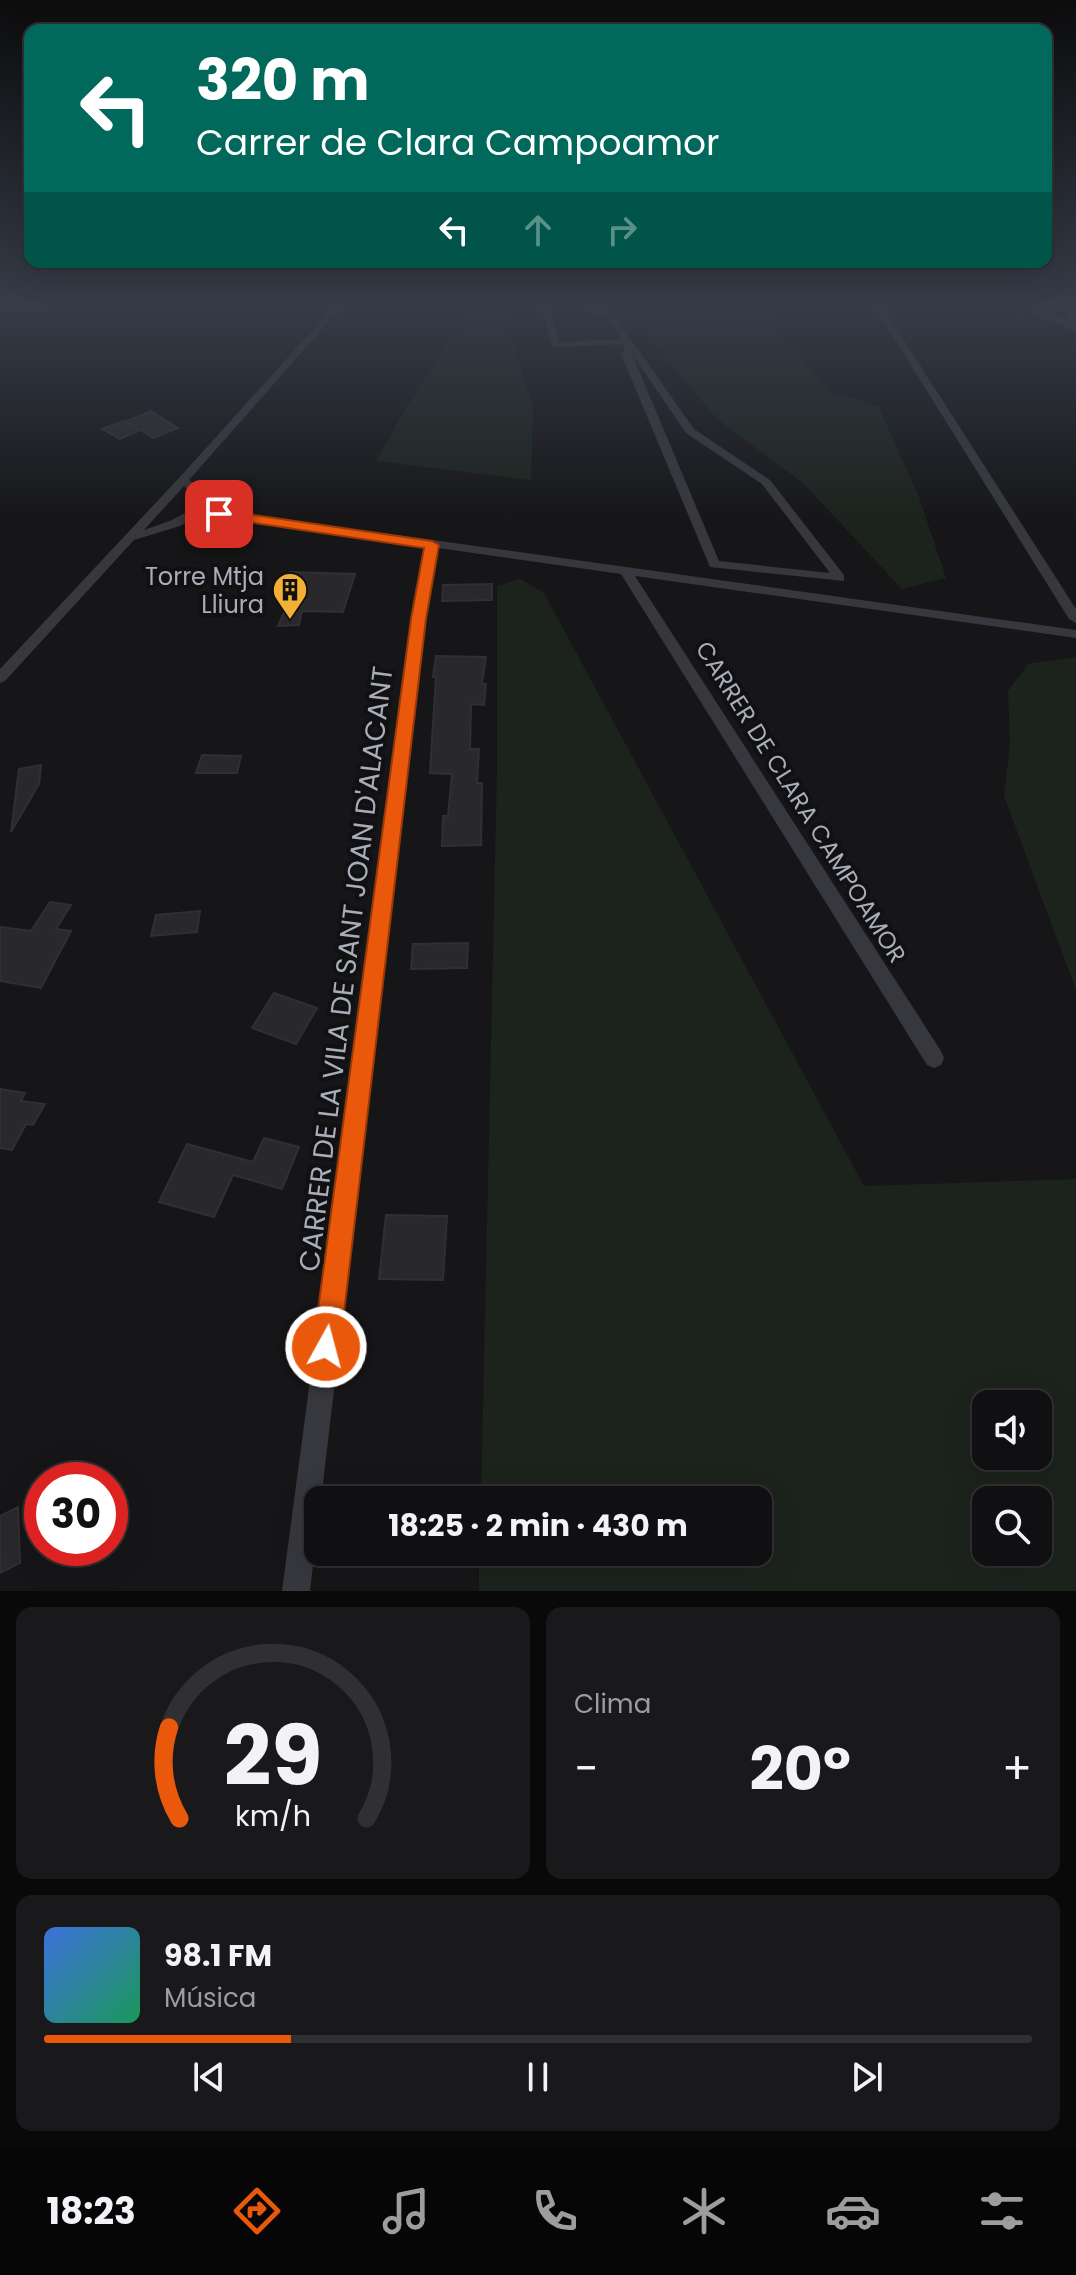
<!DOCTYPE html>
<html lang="es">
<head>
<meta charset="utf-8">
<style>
  body { margin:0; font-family:Poppins,sans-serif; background:#19191b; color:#f1f3f6; height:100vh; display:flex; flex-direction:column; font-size:30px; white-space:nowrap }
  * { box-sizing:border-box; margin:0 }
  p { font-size:26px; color:#9c9d9f }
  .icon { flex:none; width:44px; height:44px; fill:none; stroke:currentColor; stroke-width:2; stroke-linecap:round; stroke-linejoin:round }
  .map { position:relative; height:1591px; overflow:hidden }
  .details { display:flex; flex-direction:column; gap:16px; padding:16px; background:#09090a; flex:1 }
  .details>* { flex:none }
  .guide { position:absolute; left:24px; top:24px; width:1028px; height:244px; border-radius:16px; box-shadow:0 8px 32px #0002,0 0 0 2px #303032; background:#00695c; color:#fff; overflow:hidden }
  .buttons { position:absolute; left:972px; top:1390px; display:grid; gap:16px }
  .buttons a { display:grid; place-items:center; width:80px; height:80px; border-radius:16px; background:#101012; box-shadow:0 8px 32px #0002,0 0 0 2px #303032; font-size:40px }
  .speed { position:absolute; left:24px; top:1462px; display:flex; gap:16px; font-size:40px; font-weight:700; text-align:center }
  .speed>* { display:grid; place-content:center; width:104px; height:104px; border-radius:50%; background:#101012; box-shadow:0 8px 32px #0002,0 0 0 2px #303032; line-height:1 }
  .speed .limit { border:12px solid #d22; background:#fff; color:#111 }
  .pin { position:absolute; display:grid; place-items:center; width:68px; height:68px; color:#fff; margin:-34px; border-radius:16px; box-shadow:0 4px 12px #0006 }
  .me { position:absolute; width:88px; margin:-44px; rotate:7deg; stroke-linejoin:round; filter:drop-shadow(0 0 6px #0008) }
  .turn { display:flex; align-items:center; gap:28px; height:168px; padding:0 40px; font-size:36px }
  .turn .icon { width:104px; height:104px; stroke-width:2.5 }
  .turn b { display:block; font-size:56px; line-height:68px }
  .lanes { display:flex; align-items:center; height:76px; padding:0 40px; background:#0003; justify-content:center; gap:40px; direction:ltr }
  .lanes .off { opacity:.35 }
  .big { font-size:60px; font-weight:700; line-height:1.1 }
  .details .widget { flex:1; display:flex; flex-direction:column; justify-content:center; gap:12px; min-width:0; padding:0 28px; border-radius:16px; background:#19191b }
  .details .dial { align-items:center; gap:0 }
  .dial svg { height:208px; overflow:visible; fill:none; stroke:#303032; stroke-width:7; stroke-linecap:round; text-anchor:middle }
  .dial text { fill:#f1f3f6; stroke:none }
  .song { display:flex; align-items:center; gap:24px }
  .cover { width:96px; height:96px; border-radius:12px; background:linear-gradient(135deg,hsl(220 70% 55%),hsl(150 70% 35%)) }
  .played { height:8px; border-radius:4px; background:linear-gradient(90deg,#ea580c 25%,#303032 25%) }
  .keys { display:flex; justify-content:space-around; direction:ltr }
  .heat { display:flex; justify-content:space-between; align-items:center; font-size:44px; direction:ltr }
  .details .tiles { flex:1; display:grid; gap:16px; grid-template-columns:1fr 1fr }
  .widget:last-child { grid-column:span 2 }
  .trip { position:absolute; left:304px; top:1486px; width:468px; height:80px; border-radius:16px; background:#101012; box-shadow:0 8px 32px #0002,0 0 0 2px #303032; font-weight:700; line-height:80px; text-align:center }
  .tab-bar { display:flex; height:128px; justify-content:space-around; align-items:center; background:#060607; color:#9c9d9f }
  .tab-bar .icon { width:56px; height:56px }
  .tab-bar .selected { color:#ea580c }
  .tab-bar b { font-size:36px; color:#f1f3f6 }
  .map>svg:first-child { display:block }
  .green { fill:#1c231d; fill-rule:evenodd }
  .building { fill:#29292c; stroke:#303034; stroke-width:2 }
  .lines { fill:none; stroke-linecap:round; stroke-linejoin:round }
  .street { fill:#37383d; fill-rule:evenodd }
  .secondary { fill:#45474d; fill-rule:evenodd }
  .route { fill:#ea580c; stroke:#983908; stroke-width:2 }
  .labels { text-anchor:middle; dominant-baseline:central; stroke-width:8; stroke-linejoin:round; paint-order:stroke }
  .poi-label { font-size:24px; fill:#a8adb8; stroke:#111113; text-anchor:end }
  .street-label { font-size:24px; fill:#a8adb8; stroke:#111113 }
  .near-street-label { font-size:28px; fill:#a8adb8; stroke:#111113 }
</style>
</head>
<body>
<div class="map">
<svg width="1076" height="1591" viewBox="0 0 1076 1591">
  <rect width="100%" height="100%" fill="#161618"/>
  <g class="green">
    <path d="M476,301H502L533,409L531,480L376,461L405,409Z"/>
    <path d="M608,301L763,302L787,341L829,391L879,407L919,497L946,578L902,589L803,483L717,419L626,310Z"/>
    <path d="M520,579L544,593L864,1186L1076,1179V1591H479V1552H758V1500H481L497,770V586ZM1038,1404V1456H986V1404ZM1038,1500V1552H986V1500Z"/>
    <path d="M1076,657V990L1004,796L1010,743L1008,691L1028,664Z"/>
  </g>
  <g class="building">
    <path d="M151,411L178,428L153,438L127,421Z"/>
    <path d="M123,421L140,430L120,439L102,429Z"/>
    <path d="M290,572L355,574L343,612L302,611L299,625L278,626L291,596H280Z"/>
    <path d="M492,584V600L442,601L443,585Z"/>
    <path d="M436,656L486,657L482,684H486L484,705L471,704L470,749H479L477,783H482L481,845L442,846L443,816H448L452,774L430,773L436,677H433Z"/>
    <path d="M202,755L241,756L237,773H196Z"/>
    <path d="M41,765L39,784L11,832L19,769Z"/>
    <path d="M50,902L71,905L56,929L71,931L41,988L0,981V927L31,931Z"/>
    <path d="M200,911L197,932L151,936L156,915Z"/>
    <path d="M468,943L467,968L411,969L413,944Z"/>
    <path d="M274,993L317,1008L296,1044L252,1028Z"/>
    <path d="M0,1089L25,1093L21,1101L45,1104L33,1125L26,1124L12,1150L0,1148Z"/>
    <path d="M264,1138L299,1147L282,1189L233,1175L214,1217L159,1202L187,1144L253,1162Z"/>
    <path d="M386,1215L447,1216L443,1280L379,1279Z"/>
    <path d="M18,1507L20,1563L0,1573V1516Z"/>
  </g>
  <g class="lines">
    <g class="street">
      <path d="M339,301H347L189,480L204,492V508L1076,630V638L635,576L941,1051L944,1058L941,1065L934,1068L927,1065L621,574L438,548L425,619L321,1500H318V1523L310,1591H282L411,619L426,547L200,515L180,526L134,540L5,681L0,683V669L179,478ZM184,486L192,493V509L172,520L144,530Z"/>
      <path d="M538,301H546L560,342L621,339L608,319L570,301H580L614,315L694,429L770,480L844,575V581L710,567L621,354L625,351L623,344L553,347ZM632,354L686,433L762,484L830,573L719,561Z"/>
      <path d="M871,301H879L1076,609V623L1069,619Z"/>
    </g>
    <path class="secondary" d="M1036,301H1048L1044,305L1049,312L1071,321L1054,301H1066L1076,312V331L1041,318L1032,305Z"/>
  </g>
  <linearGradient id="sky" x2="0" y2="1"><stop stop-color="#0c0c0d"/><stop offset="0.58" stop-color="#363c48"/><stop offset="1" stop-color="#363c48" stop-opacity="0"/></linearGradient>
  <rect width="1076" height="523" fill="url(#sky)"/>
  <path class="route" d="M219,510L432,541L439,545L426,619L340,1347L336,1357L326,1361L317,1357L313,1347L411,619L424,548L214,517L212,514Z"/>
  <defs>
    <symbol id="building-pin" viewBox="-11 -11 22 30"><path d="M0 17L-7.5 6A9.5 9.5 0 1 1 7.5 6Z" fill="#f2b134" stroke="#111113"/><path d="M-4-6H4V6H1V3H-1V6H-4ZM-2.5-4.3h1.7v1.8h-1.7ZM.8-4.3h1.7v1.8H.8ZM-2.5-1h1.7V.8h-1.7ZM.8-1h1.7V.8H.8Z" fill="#111"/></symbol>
  </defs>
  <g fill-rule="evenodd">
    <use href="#building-pin" x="270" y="570" width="40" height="54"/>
  </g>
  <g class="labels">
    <g class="poi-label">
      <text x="264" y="576">Torre Mtja<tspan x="264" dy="28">Lliura</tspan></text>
    </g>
    <g class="street-label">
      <text transform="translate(801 802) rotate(58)">CARRER DE CLARA CAMPOAMOR</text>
    </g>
    <g class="near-street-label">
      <text transform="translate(346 969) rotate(-83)">CARRER DE LA VILA DE SANT JOAN D'ALACANT</text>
    </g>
  </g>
</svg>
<div class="buttons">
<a><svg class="icon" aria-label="sound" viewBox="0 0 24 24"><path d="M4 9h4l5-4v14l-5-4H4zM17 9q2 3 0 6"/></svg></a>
<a><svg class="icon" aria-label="search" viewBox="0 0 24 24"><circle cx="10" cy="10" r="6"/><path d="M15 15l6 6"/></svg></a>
</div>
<div class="speed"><div class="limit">30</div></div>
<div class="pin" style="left:219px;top:514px;background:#d93025"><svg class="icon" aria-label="arrive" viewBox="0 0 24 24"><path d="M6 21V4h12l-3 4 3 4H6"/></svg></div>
<svg class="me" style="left:326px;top:1347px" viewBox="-20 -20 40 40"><circle r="17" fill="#ea580c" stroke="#fff" stroke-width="3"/><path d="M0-11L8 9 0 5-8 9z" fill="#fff"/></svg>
<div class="trip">18:25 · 2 min · 430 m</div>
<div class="guide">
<div class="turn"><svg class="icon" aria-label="left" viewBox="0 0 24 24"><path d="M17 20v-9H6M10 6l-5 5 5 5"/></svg><div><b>320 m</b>Carrer de Clara Campoamor</div></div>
<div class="lanes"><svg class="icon" aria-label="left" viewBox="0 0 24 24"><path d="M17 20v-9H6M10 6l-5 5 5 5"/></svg><svg class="icon off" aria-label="ahead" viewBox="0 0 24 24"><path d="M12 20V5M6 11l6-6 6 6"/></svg><svg class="icon off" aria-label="right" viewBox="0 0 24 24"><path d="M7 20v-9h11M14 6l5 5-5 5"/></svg></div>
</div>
</div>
<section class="details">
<div class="tiles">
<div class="widget dial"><svg viewBox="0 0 100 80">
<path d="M14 69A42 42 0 1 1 86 69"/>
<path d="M14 69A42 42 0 0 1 10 34" stroke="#ea580c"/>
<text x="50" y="56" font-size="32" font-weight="700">29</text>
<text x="50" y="72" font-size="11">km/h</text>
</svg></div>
<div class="widget"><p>Clima</p>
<div class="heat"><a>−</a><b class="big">20°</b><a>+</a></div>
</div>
<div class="widget">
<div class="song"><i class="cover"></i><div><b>98.1 FM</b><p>Música</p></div></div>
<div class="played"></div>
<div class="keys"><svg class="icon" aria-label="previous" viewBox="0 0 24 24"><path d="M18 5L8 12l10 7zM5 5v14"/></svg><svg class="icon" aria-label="pause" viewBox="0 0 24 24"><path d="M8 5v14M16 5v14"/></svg><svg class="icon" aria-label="next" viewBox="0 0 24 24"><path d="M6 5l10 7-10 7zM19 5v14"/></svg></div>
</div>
</div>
</section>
<nav class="tab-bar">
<b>18:23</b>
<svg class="icon selected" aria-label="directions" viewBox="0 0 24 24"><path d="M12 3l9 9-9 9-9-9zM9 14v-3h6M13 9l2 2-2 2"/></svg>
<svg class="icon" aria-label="music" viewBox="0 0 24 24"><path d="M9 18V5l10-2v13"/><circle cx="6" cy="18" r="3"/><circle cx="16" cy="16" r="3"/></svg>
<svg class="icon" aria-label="phone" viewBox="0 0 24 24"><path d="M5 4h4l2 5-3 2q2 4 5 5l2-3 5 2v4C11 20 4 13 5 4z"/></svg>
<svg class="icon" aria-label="climate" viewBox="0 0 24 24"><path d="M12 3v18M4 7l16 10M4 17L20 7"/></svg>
<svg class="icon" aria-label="car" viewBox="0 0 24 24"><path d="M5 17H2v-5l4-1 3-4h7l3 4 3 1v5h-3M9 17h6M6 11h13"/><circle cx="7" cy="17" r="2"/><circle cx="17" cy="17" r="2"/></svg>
<svg class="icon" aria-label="filters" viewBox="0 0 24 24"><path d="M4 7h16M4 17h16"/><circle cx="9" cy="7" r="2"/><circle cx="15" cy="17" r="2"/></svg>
</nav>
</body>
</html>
